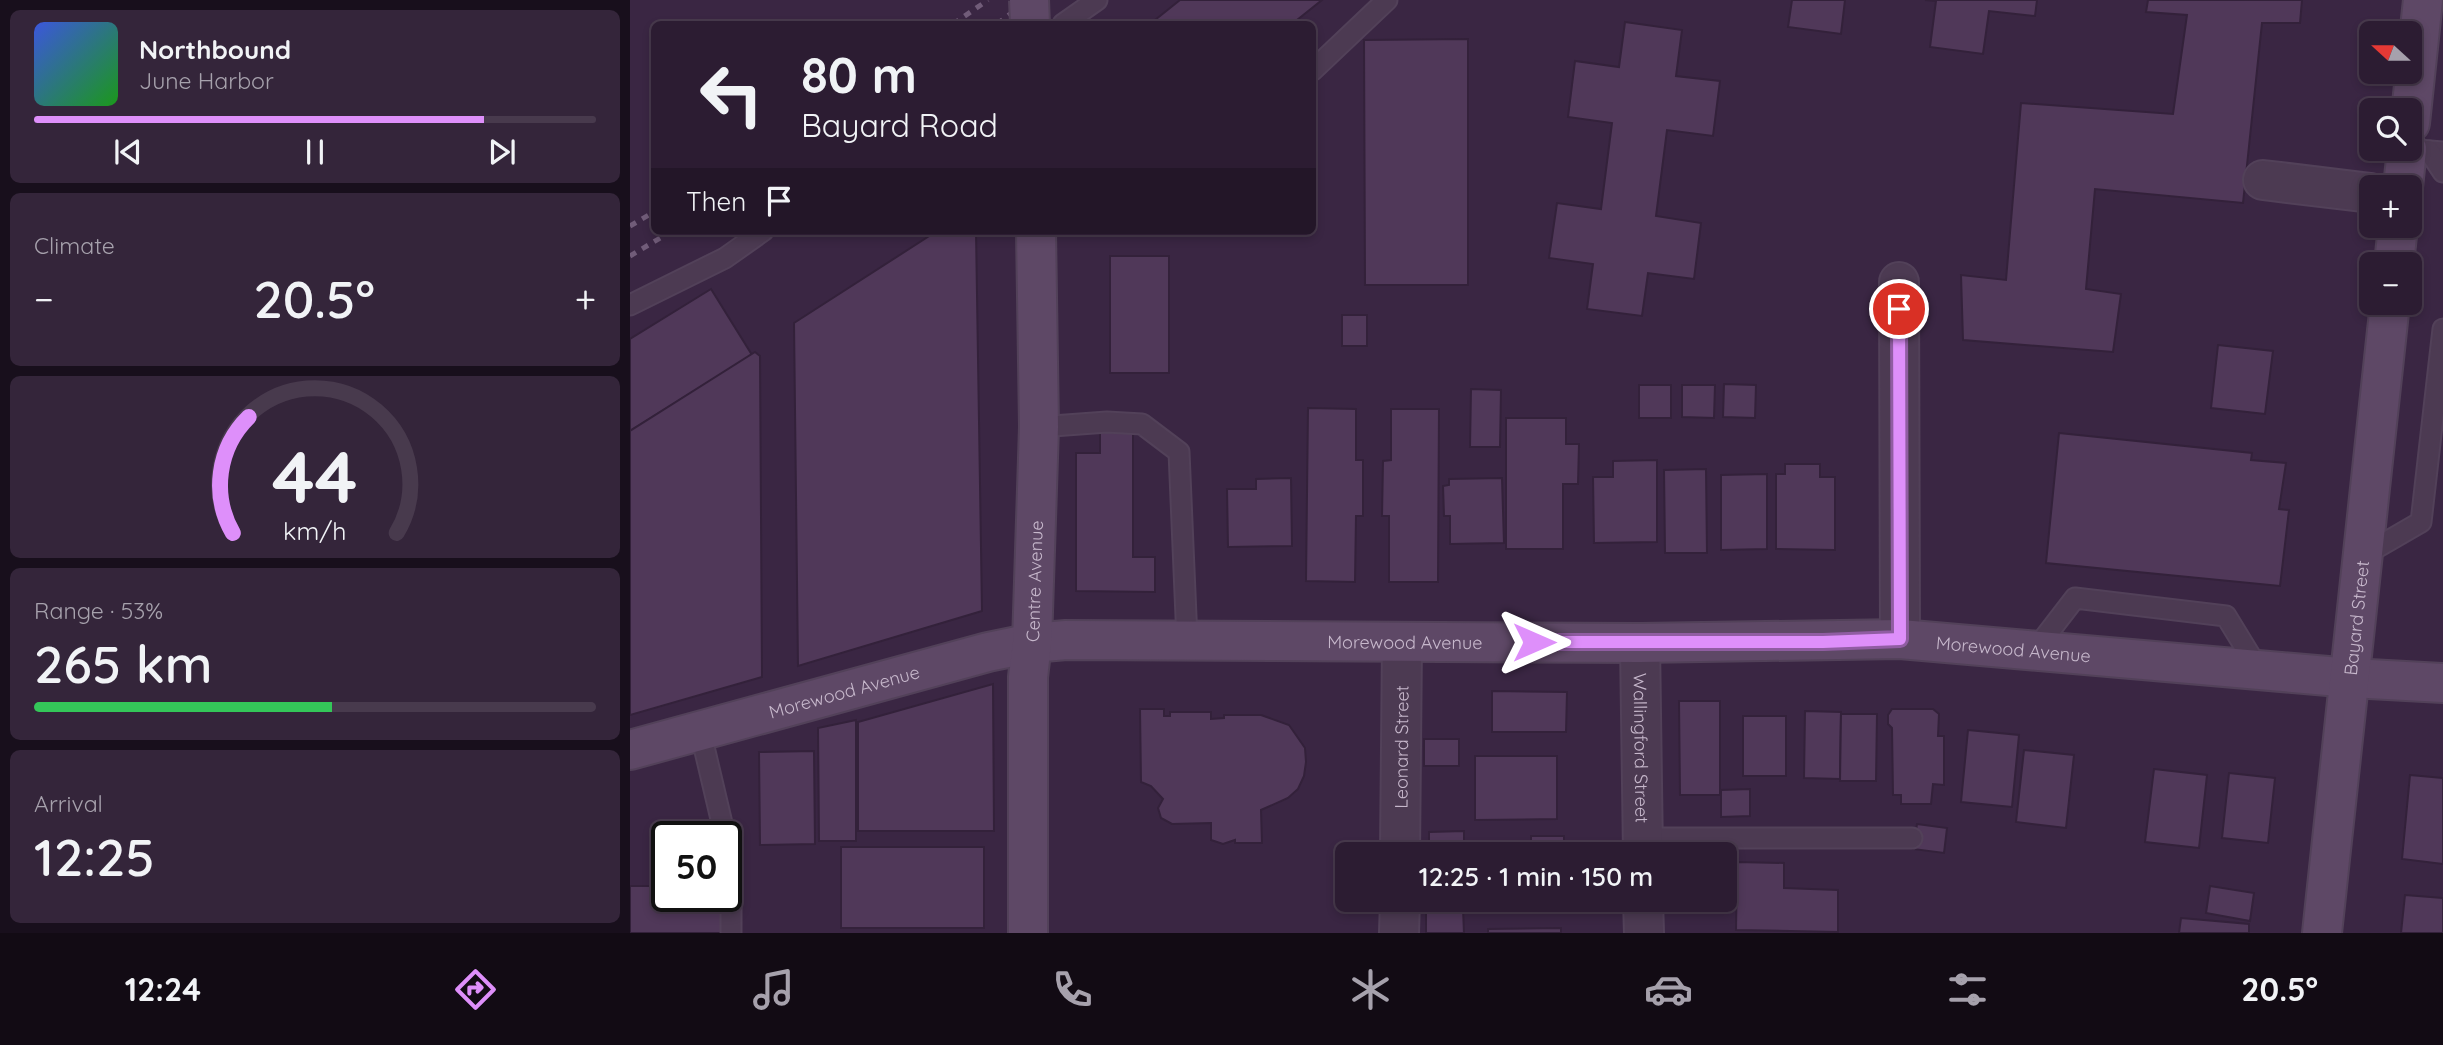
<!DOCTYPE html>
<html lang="en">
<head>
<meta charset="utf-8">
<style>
  body { margin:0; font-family:Quicksand,sans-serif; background:#34253a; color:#f1f3f6; height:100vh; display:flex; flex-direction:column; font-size:26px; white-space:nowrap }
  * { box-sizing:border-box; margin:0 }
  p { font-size:23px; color:#a6a1ac }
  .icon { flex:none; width:38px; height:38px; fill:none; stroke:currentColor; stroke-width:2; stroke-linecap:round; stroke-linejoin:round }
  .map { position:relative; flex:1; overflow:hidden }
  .sheet { display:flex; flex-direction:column; gap:10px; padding:10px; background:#180f1c; width:630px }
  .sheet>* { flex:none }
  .hud { position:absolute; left:21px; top:21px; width:665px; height:214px; border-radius:10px; box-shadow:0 4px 10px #0003,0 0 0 2px #483a4d; background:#2c1c32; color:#f1f3f6; overflow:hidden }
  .needle { width:46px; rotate:291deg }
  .tools { position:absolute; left:1729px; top:21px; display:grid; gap:14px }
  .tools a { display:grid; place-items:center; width:63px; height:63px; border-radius:10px; background:#2c1c32; box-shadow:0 4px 10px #0003,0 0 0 2px #483a4d; font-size:35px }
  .speed { position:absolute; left:21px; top:821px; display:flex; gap:14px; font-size:35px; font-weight:700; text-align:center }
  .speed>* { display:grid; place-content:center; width:91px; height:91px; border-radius:50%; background:#2c1c32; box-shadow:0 4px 10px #0003,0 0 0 2px #483a4d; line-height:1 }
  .speed .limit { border:4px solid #111; border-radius:10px; background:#fff; color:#111 }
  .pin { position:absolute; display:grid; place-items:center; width:60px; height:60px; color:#fff; margin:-30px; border:4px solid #fff; border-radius:50%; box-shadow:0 2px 7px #0007 }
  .me { position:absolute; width:77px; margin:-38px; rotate:90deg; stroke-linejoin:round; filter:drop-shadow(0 0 5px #0008) }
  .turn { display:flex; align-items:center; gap:24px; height:147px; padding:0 35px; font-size:32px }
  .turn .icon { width:91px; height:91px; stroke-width:2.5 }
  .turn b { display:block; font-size:49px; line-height:60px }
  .then { display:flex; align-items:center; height:66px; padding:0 35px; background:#0003; gap:14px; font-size:26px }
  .big { font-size:52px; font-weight:600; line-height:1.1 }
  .sheet .widget { flex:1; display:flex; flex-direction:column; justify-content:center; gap:10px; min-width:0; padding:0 24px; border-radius:10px; background:#34253a }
  .sheet .dial { align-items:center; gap:0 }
  .dial svg { height:182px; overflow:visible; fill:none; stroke:#483a4d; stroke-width:7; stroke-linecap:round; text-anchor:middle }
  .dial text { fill:#f1f3f6; stroke:none }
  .song { display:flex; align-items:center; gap:21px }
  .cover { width:84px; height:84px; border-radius:10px; background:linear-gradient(135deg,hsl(230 70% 55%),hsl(120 70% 35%)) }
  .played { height:7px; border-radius:4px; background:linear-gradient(90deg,#de8ffa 80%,#483a4d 80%) }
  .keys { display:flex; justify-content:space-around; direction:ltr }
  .heat { display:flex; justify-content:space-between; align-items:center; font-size:38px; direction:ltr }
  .charge { height:10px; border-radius:5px; background:linear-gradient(90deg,#34c759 53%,#483a4d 0) }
  .trip { position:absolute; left:705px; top:842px; width:402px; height:70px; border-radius:10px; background:#2c1c32; box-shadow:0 4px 10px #0003,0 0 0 2px #483a4d; font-weight:600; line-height:70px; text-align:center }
  .dock { display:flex; height:112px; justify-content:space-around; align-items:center; background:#120b14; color:#a6a1ac }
  .dock .icon { width:49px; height:49px }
  .dock .active { color:#de8ffa }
  .dock b { font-size:32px; color:#f1f3f6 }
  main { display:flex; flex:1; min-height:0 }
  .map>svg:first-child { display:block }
  .building { fill:#503859; stroke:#33213a; stroke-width:2 }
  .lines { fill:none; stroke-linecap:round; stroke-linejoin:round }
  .lane-casing { stroke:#524159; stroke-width:23 }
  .street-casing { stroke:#524159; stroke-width:42 }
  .secondary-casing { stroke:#524159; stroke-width:42 }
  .lane { stroke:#4c3a52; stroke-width:19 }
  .street { stroke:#4c3a52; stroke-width:38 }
  .secondary { stroke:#5e4866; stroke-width:38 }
  .rail { stroke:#715c79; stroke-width:5; stroke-dasharray:7 7; stroke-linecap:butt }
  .secondary-bridge-casing { stroke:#524159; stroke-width:42; stroke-linecap:butt }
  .secondary-bridge { stroke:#5e4866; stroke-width:38 }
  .route-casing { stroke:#905da2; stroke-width:18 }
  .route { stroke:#de8ffa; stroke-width:12 }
  .labels { text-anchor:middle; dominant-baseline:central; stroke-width:7; stroke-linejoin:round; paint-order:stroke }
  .street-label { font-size:18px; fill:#c7b8cc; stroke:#311f38 }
</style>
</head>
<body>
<main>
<section class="sheet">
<div class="widget">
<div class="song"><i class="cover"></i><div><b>Northbound</b><p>June Harbor</p></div></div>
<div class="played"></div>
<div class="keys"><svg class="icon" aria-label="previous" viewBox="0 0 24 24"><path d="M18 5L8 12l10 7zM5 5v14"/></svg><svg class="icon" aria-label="pause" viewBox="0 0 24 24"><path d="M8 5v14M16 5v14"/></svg><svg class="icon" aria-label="next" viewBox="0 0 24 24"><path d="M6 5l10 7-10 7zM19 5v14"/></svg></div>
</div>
<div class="widget"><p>Climate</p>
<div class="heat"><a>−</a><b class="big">20.5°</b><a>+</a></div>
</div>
<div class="widget dial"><svg viewBox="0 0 100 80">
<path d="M14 69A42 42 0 1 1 86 69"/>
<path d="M14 69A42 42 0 0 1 21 18" stroke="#de8ffa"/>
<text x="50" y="56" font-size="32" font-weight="700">44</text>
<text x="50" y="72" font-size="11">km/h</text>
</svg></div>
<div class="widget"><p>Range · 53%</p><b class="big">265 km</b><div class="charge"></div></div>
<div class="widget"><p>Arrival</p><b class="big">12:25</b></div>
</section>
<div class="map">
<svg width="1813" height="933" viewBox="0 0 1813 933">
  <rect width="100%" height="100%" fill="#3a2643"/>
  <g class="building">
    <path d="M550,0H692L662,24H520Z"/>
    <path d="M1162,0H1215L1211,34L1158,27Z"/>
    <path d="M1295,0H1407L1405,16L1359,11L1353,54L1300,47L1306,1Z"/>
    <path d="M1518,0H1672L1670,23H1632L1613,203L1465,189L1456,289L1491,294L1483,352L1333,340L1331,275L1376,280L1391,103L1543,114L1557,15L1516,12Z"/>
    <path d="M995,22L1052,30L1046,76L1090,81L1083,136L1037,130L1026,216L1071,223L1064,279L1018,273L1012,316L957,309L963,264L919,258L927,203L971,209L982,123L938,117L945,61L989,67Z"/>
    <path d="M838,39V285H735L734,40Z"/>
    <path d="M307,231H346L352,611L168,666L164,323Z"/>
    <rect x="480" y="256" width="59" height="117"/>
    <path d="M81,289L122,355L0,431V339Z"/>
    <rect x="712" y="315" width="25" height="31"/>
    <path d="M1588,345L1643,351L1635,414L1581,408Z"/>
    <path d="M125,352L130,356L132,677L0,715V431Z"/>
    <path d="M1094,384L1126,385L1125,418L1093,417Z"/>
    <rect x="1009" y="385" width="32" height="33"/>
    <path d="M1052,385H1085L1084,418L1052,417Z"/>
    <path d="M841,389L871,390L870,447H840Z"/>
    <path d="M678,408L726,409V460H733V516H726L725,582L676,581Z"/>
    <path d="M761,409H809L808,582H759V516H752L753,461L761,460Z"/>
    <path d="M876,418H936V444H949L948,484H933V549H876Z"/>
    <path d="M470,429L503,430V557H525V592L446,591V453H470Z"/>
    <path d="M1429,433L1622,453L1621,460L1656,463L1649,509L1659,510L1650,586L1416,563Z"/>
    <path d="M1027,460V542L964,543L963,477H983V461Z"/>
    <path d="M1155,464H1190V477H1205V550L1146,549V474H1155Z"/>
    <path d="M1076,469L1077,553H1035L1034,470Z"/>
    <path d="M1137,474V549L1091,550V475Z"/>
    <path d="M661,478L662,546L598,547L597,489H626V479Z"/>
    <path d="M872,478L874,543L820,544V516H814L813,486L819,485V479Z"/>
    <path d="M363,684L364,831H228V722Z"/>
    <path d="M862,691L937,692L936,732H862Z"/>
    <path d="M1049,701H1090V795H1050Z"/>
    <path d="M510,709H534V716H540V712H581V719L594,718V715H631L659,725L675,748L676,762L674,776L668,789L658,798L631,810L632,843H605V840L593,844L581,840V823L542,824L531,818L528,808L533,799L521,786L511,782Z"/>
    <path d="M1262,709H1303L1309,714L1308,736H1314V785L1303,784L1301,804H1271V795H1263L1262,728L1258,724V715Z"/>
    <path d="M1175,711L1211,712L1210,779L1174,778Z"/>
    <path d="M1211,714H1247L1246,781H1210Z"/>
    <rect x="1113" y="716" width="43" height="60"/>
    <path d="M226,720V841H189L188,728Z"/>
    <path d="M1338,730L1389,735L1382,807L1331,802Z"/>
    <rect x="794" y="739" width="35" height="27"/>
    <path d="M1394,750L1444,755L1436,828L1386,822Z"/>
    <path d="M184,751L185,844L130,845L129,752Z"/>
    <path d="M845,756H927V819L845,820Z"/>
    <path d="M1524,769L1577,775L1569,848L1515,842Z"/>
    <path d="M1599,773L1645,778L1638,843L1592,838Z"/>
    <path d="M1780,775L1813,778V864L1772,859Z"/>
    <path d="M1120,789V816L1091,817V790Z"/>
    <path d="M1287,824L1317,828L1314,853L1283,849Z"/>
    <path d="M834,831V854H799V832Z"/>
    <path d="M901,836H934V854H876V850L901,849Z"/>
    <rect x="211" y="847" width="143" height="81"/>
    <path d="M1107,862L1154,863V888L1208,890V932L1106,930Z"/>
    <path d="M0,886H37V896H96L98,933H0Z"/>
    <path d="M1580,886L1624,893L1620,921L1576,913Z"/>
    <path d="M1775,895L1813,898V933H1771Z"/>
    <rect x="876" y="900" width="58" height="9"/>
    <path d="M796,908H833L834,933H796Z"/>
    <path d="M1551,918L1619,924V933H1549Z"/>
    <path d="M931,928V933H858V929Z"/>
  </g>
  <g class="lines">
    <defs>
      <g id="lane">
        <path d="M433,24L467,0"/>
        <path d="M682,71L757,0"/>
        <path d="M1777,149L1813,152"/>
        <path d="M1799,151L1813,172"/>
        <path d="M0,305L95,258L133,231"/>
        <path d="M409,427L477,422L512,424L549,452L557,640"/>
        <path d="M1734,555L1791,522L1813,329"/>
        <path d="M1405,650L1445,598L1596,616L1629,670"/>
        <path d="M70,730L95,836"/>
        <path d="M1013,838H1282"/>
        <path d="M96,841L101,862V933"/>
      </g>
      <g id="street">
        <path d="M1633,180L1741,193"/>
        <path d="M1269,282L1270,639"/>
        <path id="s1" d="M1010,643L1013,854"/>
        <path id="s2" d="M770,854L772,642"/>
        <path d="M1013,900L1014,933"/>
        <path d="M769,933L770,900"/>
      </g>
      <g id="secondary">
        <path d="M1780,123L1793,0"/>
        <path d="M1773,187L1777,149"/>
        <path d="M1764,264L1768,226"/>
        <path id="s3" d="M0,750L358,652L402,643L436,640L1010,643L1270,639L1721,678L1813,683"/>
        <path id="s4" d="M398,933V677L402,643L409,427L406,231"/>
        <path id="s5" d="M1692,933L1760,303"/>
      </g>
    </defs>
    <use href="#lane" class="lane-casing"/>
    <use href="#street" class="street-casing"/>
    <use href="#secondary" class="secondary-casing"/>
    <use href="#lane" class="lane"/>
    <use href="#street" class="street"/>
    <use href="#secondary" class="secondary"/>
    <g class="rail">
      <path d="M323,24L358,0"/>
      <path d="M367,24L399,0"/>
      <path d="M0,226L24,212"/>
      <path d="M0,256L42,231"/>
    </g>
    <defs>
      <path id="secondary-bridge" d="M399,0L400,24"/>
    </defs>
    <use href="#secondary-bridge" class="secondary-bridge-casing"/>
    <use href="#secondary-bridge" class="secondary-bridge"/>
  </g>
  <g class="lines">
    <defs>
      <path id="route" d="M904,642H1193L1270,639L1269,309"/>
    </defs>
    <use href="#route" class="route-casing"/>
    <use href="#route" class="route"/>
  </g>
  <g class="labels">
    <g class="street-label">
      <text stroke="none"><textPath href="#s4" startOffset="352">Centre Avenue</textPath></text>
      <text stroke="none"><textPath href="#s5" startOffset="317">Bayard Street</textPath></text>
      <text stroke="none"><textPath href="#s3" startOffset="789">Morewood Avenue</textPath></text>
      <text stroke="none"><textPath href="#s3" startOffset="1398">Morewood Avenue</textPath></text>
      <text stroke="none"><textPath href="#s3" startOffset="222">Morewood Avenue</textPath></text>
      <text stroke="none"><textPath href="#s2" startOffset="107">Leonard Street</textPath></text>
      <text stroke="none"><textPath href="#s1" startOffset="105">Wallingford Street</textPath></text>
    </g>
  </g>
</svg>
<div class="tools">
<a><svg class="needle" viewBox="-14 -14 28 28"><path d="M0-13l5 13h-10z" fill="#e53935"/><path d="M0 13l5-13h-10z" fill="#a6a1ac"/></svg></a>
<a><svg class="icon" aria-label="search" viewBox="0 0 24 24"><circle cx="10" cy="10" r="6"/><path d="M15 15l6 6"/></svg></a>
<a>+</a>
<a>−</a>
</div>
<div class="speed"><div class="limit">50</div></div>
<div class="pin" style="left:1269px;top:309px;background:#d93025"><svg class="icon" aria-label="arrive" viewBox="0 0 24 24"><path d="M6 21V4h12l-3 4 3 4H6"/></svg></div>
<svg class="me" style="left:904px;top:642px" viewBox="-20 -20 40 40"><path d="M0-17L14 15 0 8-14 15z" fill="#de8ffa" stroke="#fff" stroke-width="4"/></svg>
<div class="trip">12:25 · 1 min · 150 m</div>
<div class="hud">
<div class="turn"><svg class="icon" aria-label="left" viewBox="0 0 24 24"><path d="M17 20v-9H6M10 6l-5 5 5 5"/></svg><div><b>80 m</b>Bayard Road</div></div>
<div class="then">Then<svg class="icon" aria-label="arrive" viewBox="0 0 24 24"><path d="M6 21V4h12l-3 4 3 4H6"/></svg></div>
</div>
</div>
</main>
<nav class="dock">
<b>12:24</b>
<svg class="icon active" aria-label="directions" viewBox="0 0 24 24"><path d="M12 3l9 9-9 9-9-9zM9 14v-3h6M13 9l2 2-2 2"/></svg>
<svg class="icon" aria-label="music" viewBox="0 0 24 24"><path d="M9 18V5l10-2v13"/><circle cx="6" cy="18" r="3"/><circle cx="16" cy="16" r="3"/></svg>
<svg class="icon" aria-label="phone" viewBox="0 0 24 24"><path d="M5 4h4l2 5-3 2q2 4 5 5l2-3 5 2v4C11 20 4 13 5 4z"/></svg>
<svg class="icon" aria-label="climate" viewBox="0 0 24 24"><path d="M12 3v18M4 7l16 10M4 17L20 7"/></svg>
<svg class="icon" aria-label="car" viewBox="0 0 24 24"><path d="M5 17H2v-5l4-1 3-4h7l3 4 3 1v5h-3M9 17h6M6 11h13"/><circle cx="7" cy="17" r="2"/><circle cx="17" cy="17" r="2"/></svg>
<svg class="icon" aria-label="filters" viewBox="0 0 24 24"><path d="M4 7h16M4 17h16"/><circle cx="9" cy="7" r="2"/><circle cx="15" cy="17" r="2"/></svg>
<b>20.5°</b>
</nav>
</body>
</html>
